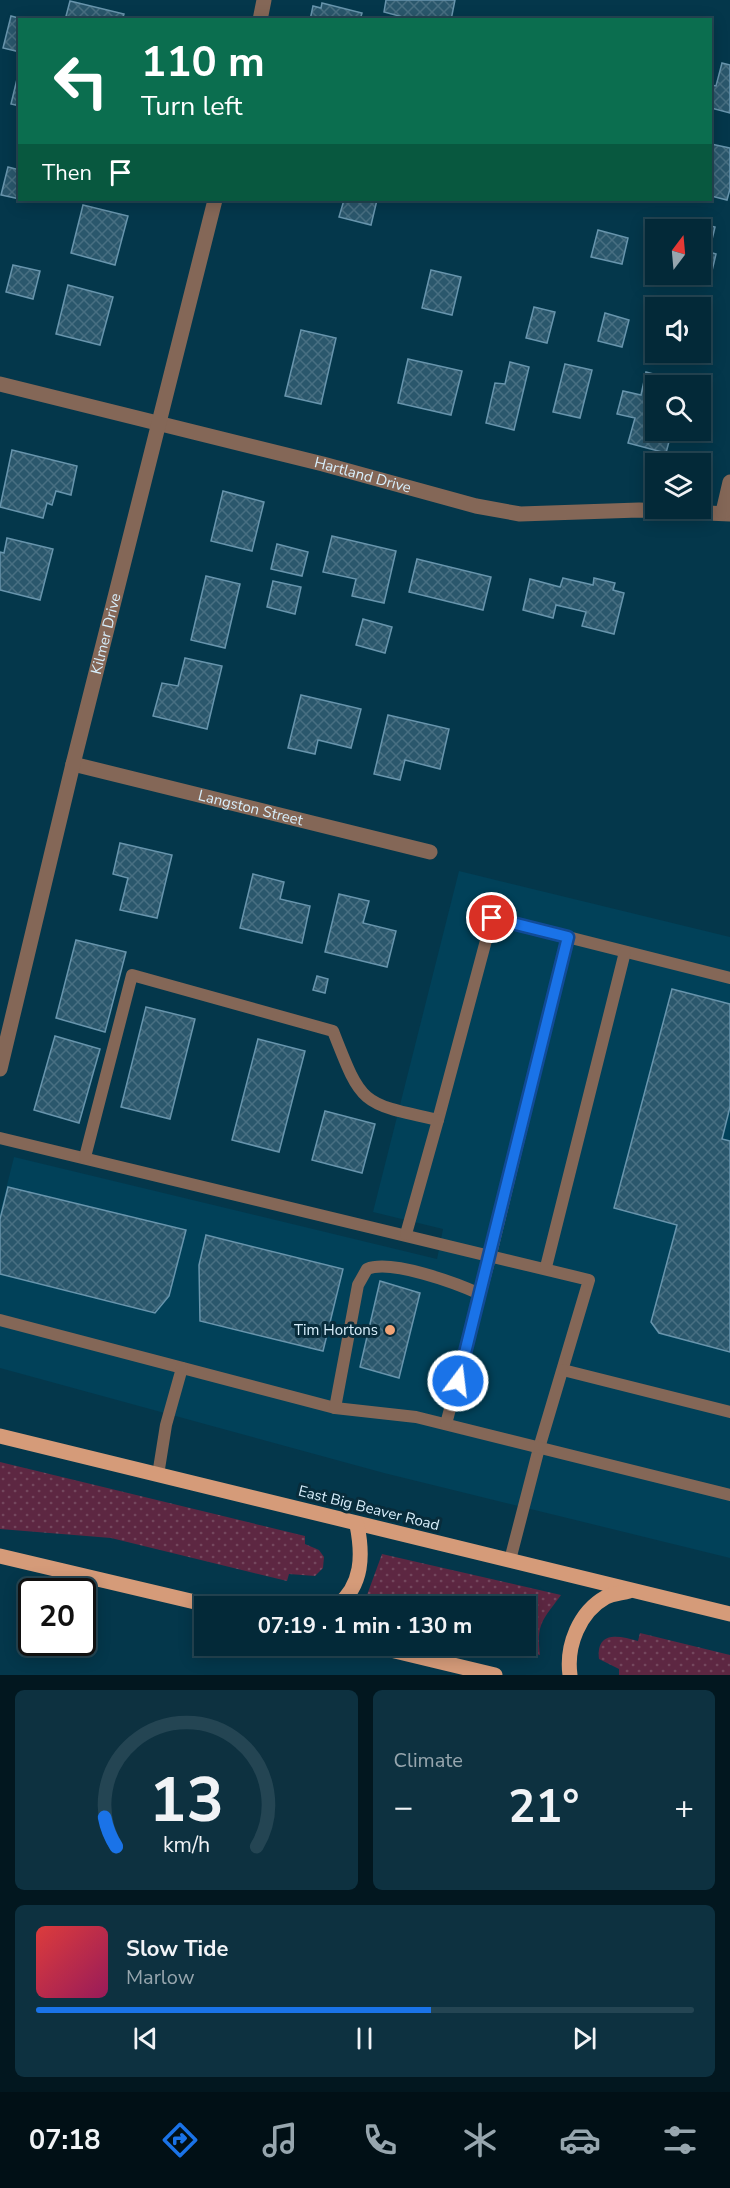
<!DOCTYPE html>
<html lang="en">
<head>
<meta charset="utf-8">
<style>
  body { margin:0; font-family:"Nunito Sans",sans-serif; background:#0d3140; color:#f1f3f6; height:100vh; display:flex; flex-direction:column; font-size:22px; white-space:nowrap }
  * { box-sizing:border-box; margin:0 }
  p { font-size:20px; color:#97a6ae }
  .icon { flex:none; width:33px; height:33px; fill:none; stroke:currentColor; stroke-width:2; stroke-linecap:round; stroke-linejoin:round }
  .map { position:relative; height:1675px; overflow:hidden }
  .panel { display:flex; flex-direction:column; gap:15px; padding:15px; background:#02171f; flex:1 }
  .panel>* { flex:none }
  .hud { position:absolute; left:18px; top:18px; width:694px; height:183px; border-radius:0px; box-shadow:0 3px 15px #0003,0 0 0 2px #244553; background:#0b6e4f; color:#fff; overflow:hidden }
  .needle { width:39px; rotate:16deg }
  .tools { position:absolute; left:645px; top:219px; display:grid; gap:12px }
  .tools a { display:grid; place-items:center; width:66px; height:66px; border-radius:0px; background:#032938; box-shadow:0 3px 15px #0003,0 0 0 2px #244553; font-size:30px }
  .speed { position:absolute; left:18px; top:1578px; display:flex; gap:12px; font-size:30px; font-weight:700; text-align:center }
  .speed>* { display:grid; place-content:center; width:78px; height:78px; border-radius:50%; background:#032938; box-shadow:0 3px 15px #0003,0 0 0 2px #244553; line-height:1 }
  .speed .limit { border:3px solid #111; border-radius:9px; background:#fff; color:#111 }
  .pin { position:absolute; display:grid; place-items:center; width:51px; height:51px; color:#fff; margin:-26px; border:3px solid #fff; border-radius:50%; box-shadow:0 2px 6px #0007 }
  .me { position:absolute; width:66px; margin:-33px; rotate:15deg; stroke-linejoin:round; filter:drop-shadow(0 0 4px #0008) }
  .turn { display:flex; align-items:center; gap:21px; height:126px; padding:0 24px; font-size:27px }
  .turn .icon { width:78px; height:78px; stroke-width:2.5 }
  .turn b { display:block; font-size:42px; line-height:51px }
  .then { display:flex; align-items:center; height:57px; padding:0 24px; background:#0003; gap:12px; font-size:22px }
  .big { font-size:45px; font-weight:700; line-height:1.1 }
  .panel .tile { flex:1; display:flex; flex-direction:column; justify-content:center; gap:9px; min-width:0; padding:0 21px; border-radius:9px; background:#0d3140 }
  .panel .dial { align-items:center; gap:0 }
  .dial svg { height:156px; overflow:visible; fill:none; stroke:#244553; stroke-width:7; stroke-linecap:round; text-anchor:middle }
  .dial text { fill:#f1f3f6; stroke:none }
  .song { display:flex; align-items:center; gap:18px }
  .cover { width:72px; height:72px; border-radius:9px; background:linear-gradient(135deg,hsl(0 70% 55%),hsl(330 70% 35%)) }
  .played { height:6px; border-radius:3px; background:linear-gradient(90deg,#1a73e8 60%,#244553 60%) }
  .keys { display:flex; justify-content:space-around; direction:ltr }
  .heat { display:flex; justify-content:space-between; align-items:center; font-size:33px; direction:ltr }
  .panel .tiles { flex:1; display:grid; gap:15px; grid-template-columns:1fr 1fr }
  .tile:last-child { grid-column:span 2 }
  .trip { position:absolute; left:194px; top:1596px; width:342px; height:60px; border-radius:0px; background:#032938; box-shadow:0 3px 15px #0003,0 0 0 2px #244553; font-weight:700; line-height:60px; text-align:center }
  .tab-bar { display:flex; height:96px; justify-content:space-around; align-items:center; background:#011016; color:#97a6ae }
  .tab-bar .icon { width:42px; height:42px }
  .tab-bar .active { color:#1a73e8 }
  .tab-bar b { font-size:27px; color:#f1f3f6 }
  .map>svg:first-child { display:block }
  .built { fill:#014159 }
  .grass { fill:url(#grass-dots) }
  .building { fill:url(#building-cross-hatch); stroke:#6895ad; stroke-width:1.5 }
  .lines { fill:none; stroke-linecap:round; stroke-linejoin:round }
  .service { stroke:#846757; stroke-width:12 }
  .minor { stroke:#846757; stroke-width:15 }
  .primary { stroke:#d59b79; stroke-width:15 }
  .route-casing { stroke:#114b97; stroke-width:15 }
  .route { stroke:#1a73e8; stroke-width:10 }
  .poi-dot { fill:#efa376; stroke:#082c3b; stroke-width:2 }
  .labels { text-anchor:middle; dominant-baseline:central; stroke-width:6; stroke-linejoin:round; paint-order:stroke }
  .street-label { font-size:15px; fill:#d7eefb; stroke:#082c3b }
  .poi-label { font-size:15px; fill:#d7eefb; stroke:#082c3b; text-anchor:end }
</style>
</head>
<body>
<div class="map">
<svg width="730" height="1675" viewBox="0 0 730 1675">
  <defs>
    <pattern id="grass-dots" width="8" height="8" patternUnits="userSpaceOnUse" patternTransform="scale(1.5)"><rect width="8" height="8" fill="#5d2742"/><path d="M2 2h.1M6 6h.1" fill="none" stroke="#74475e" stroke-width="1.8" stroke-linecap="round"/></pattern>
    <pattern id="building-cross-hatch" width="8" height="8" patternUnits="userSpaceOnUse" patternTransform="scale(1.5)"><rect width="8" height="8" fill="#2a576c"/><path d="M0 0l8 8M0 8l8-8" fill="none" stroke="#486f82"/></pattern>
  </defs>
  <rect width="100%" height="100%" fill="#04374b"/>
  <path class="built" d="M459,871L730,937V1558L384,1473L0,1368V1213L14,1157L437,1259L443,1229L373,1212Z"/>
  <g class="grass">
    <path d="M0,1462L305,1536V1544L319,1550L324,1557L323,1568L315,1576L289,1574L287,1581L111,1538L0,1529Z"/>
    <path d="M382,1554L561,1595C543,1620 536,1623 540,1655L499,1646H525V1606H363Z"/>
    <path d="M640,1633L730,1655V1675H619V1669L599,1659C596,1631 618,1635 638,1641Z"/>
  </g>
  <g class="building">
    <path d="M386,0H455L451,20H414L384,12Z"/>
    <path d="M70,1L124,14L122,20H65Z"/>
    <path d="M322,3L362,13L360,20H310L313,6L321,8Z"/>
    <path d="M11,16L26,20H20V52L3,48Z"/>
    <path d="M722,63L730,65V113L711,108V85L716,86Z"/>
    <path d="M18,75H20V106L11,104Z"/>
    <path d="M711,144L730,148V189L727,200L711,196Z"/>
    <path d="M8,167L20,170V199L1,195Z"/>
    <path d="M344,200H377L371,225L339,217Z"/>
    <path d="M83,205L128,216L115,265L71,253Z"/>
    <path d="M682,219L715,227L709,252L716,254L711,275L700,272V230H680Z"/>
    <path d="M598,230L628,238L622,264L591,257Z"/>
    <path d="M13,265L40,271L33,299L6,292Z"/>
    <path d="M431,270L461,277L452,315L422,308Z"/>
    <path d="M68,285L113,297L100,345L56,334Z"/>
    <path d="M668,296L700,304L699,308H665Z"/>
    <path d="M534,307L555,312L547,343L526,338Z"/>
    <path d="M605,313L629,320L622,347L598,341Z"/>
    <path d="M301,330L336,338L321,404L285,396Z"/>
    <path d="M408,359L462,371L451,415L398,403Z"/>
    <path d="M510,362L529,367L514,430L486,423L495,383L505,384Z"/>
    <path d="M565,364L592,370L580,418L553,412Z"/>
    <path d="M646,372L684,382L683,386H656V430H672L666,453L628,443L635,418L617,414L623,391L641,395Z"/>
    <path d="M12,450L77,466L71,495L56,491L52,505L47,503L43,518L0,507Z"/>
    <path d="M223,491L264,502L252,551L211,541Z"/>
    <path d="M332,536L396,551L384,603L352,596L356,579L323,572Z"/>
    <path d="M7,538L53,549L40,600L0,590V552L4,553Z"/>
    <path d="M277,544L308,552L302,576L271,569Z"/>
    <path d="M417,559L491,577L483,610L409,592Z"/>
    <path d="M206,576L240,584L225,648L191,640Z"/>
    <path d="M563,578L593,585L594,578L615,583L613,590L624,593L614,634L582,626L586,612L556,605L553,618L523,610L530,579L560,587Z"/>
    <path d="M273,581L301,587L295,614L267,607Z"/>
    <path d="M363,619L392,627L385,653L356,645Z"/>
    <path d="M185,658L222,666L207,729L153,716L162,683L178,686Z"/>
    <path d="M301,695L361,709L351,748L318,740L315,754L288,748Z"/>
    <path d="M388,715L449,729L440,769L405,760L400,780L374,774Z"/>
    <path d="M120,843L172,855L157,918L120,910L128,878L113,874Z"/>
    <path d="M253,874L284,882L280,899L310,906L302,943L240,928Z"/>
    <path d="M339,894L369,901L363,923L396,931L387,967L325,952Z"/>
    <path d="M76,940L126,952L105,1032L56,1018Z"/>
    <path d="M317,976L328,979L325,993L313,990Z"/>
    <path d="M672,989L730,1004V1107L722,1139L730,1141V1352L659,1333L651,1322L677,1225L614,1208Z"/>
    <path d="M146,1007L195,1019L170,1119L121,1107Z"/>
    <path d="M55,1036L100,1049L79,1123L34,1110Z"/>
    <path d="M258,1039L305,1051L279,1152L232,1140Z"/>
    <path d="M325,1111L375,1124L362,1173L312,1160Z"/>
    <path d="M8,1187L186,1230L169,1296L155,1313L0,1274V1219Z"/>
    <path d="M206,1235L343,1269L323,1351L200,1321L199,1265Z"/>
    <path d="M380,1281L420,1293L399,1378L360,1367Z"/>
  </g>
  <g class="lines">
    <g class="service">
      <path d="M0,1138L589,1280L539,1448L510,1560"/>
      <path d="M85,1157L132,975L333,1031C362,1105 360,1103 438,1120L492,918L730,978"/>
      <path d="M406,1234L438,1120"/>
      <path d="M546,1267L625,952"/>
      <path d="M0,1320L335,1408L416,1417L730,1495"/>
      <path d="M563,1370L730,1412"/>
      <path d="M335,1408L358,1285L367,1269C391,1259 456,1283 480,1294"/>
      <path d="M446,1424L491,1254L568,937"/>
      <path d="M158,1475L166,1425L182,1368"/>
    </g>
    <g class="minor">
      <path d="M260,20L264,0"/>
      <path id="s1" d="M0,384L323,464L476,506L520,514L639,510L730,514"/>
      <path d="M723,512L730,482"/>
      <path id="s2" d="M73,764L430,852"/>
      <path id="s3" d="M0,1069L73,764L215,200"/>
    </g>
    <g class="primary">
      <path d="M0,1436L730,1614"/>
      <path d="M0,1556L212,1606"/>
      <path d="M337,1606C363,1585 363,1555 357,1525"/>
      <path d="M374,1646L495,1675"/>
      <path d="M570,1675C566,1646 579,1612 606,1597C612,1594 622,1593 629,1591"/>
    </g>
  </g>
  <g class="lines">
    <defs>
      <path id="route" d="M458,1381L568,937L492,918"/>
    </defs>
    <use href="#route" class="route-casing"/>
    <use href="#route" class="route"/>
  </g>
  <circle class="poi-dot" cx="390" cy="1330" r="6"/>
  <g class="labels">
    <g class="street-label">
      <text stroke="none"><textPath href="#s1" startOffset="374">Hartland Drive</textPath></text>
      <text stroke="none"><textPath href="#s3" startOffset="448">Kilmer Drive</textPath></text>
      <text stroke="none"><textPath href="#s2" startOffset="183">Langston Street</textPath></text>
      <text transform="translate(369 1508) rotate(14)">East Big Beaver Road</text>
    </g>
    <g class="poi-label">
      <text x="378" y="1330">Tim Hortons</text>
    </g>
  </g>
</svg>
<div class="tools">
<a><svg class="needle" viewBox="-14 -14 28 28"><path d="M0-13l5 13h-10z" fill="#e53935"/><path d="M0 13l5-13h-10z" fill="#97a6ae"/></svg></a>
<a><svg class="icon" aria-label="sound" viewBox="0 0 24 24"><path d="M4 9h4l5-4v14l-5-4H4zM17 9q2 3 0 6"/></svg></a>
<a><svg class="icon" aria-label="search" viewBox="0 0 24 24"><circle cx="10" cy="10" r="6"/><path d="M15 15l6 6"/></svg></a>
<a><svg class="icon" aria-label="layers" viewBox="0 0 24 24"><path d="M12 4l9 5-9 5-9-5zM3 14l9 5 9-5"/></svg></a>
</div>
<div class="speed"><div class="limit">20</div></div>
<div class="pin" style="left:492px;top:918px;background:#d93025"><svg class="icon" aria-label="arrive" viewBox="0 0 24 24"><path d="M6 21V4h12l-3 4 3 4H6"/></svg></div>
<svg class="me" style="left:458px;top:1381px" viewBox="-20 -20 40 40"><circle r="17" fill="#1a73e8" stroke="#fff" stroke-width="3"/><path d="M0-11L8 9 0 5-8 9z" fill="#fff"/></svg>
<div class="trip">07:19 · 1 min · 130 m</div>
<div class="hud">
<div class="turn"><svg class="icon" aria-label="left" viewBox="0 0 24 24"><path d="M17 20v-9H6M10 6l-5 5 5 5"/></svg><div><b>110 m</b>Turn left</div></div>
<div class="then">Then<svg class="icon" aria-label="arrive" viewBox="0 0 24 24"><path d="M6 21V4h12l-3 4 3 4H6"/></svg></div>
</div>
</div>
<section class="panel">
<div class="tiles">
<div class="tile dial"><svg viewBox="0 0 100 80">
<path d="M14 69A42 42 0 1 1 86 69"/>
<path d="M14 69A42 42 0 0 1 8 54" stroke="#1a73e8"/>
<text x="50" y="56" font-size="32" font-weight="700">13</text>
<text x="50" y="72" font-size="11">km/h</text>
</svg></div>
<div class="tile"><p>Climate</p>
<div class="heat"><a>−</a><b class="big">21°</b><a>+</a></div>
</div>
<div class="tile">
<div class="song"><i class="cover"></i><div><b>Slow Tide</b><p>Marlow</p></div></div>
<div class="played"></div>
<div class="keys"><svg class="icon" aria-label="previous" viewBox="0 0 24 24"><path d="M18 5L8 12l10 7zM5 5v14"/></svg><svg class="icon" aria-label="pause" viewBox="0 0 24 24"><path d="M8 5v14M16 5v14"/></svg><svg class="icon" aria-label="next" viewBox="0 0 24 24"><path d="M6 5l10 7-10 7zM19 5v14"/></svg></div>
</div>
</div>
</section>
<nav class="tab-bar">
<b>07:18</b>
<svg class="icon active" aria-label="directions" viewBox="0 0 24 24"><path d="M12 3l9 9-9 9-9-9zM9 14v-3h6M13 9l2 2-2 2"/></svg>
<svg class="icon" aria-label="music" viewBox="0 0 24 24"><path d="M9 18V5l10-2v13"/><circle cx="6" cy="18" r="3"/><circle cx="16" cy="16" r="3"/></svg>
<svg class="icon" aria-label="phone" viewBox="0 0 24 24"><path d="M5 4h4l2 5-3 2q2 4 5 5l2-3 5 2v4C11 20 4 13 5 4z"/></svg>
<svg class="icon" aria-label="climate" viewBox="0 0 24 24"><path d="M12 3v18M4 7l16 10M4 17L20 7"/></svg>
<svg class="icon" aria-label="car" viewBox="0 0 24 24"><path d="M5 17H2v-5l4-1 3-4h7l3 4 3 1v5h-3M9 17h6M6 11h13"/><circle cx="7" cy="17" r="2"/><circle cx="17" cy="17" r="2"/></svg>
<svg class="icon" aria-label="filters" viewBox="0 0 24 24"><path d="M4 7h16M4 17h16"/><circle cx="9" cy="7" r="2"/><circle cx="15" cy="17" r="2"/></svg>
</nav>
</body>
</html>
